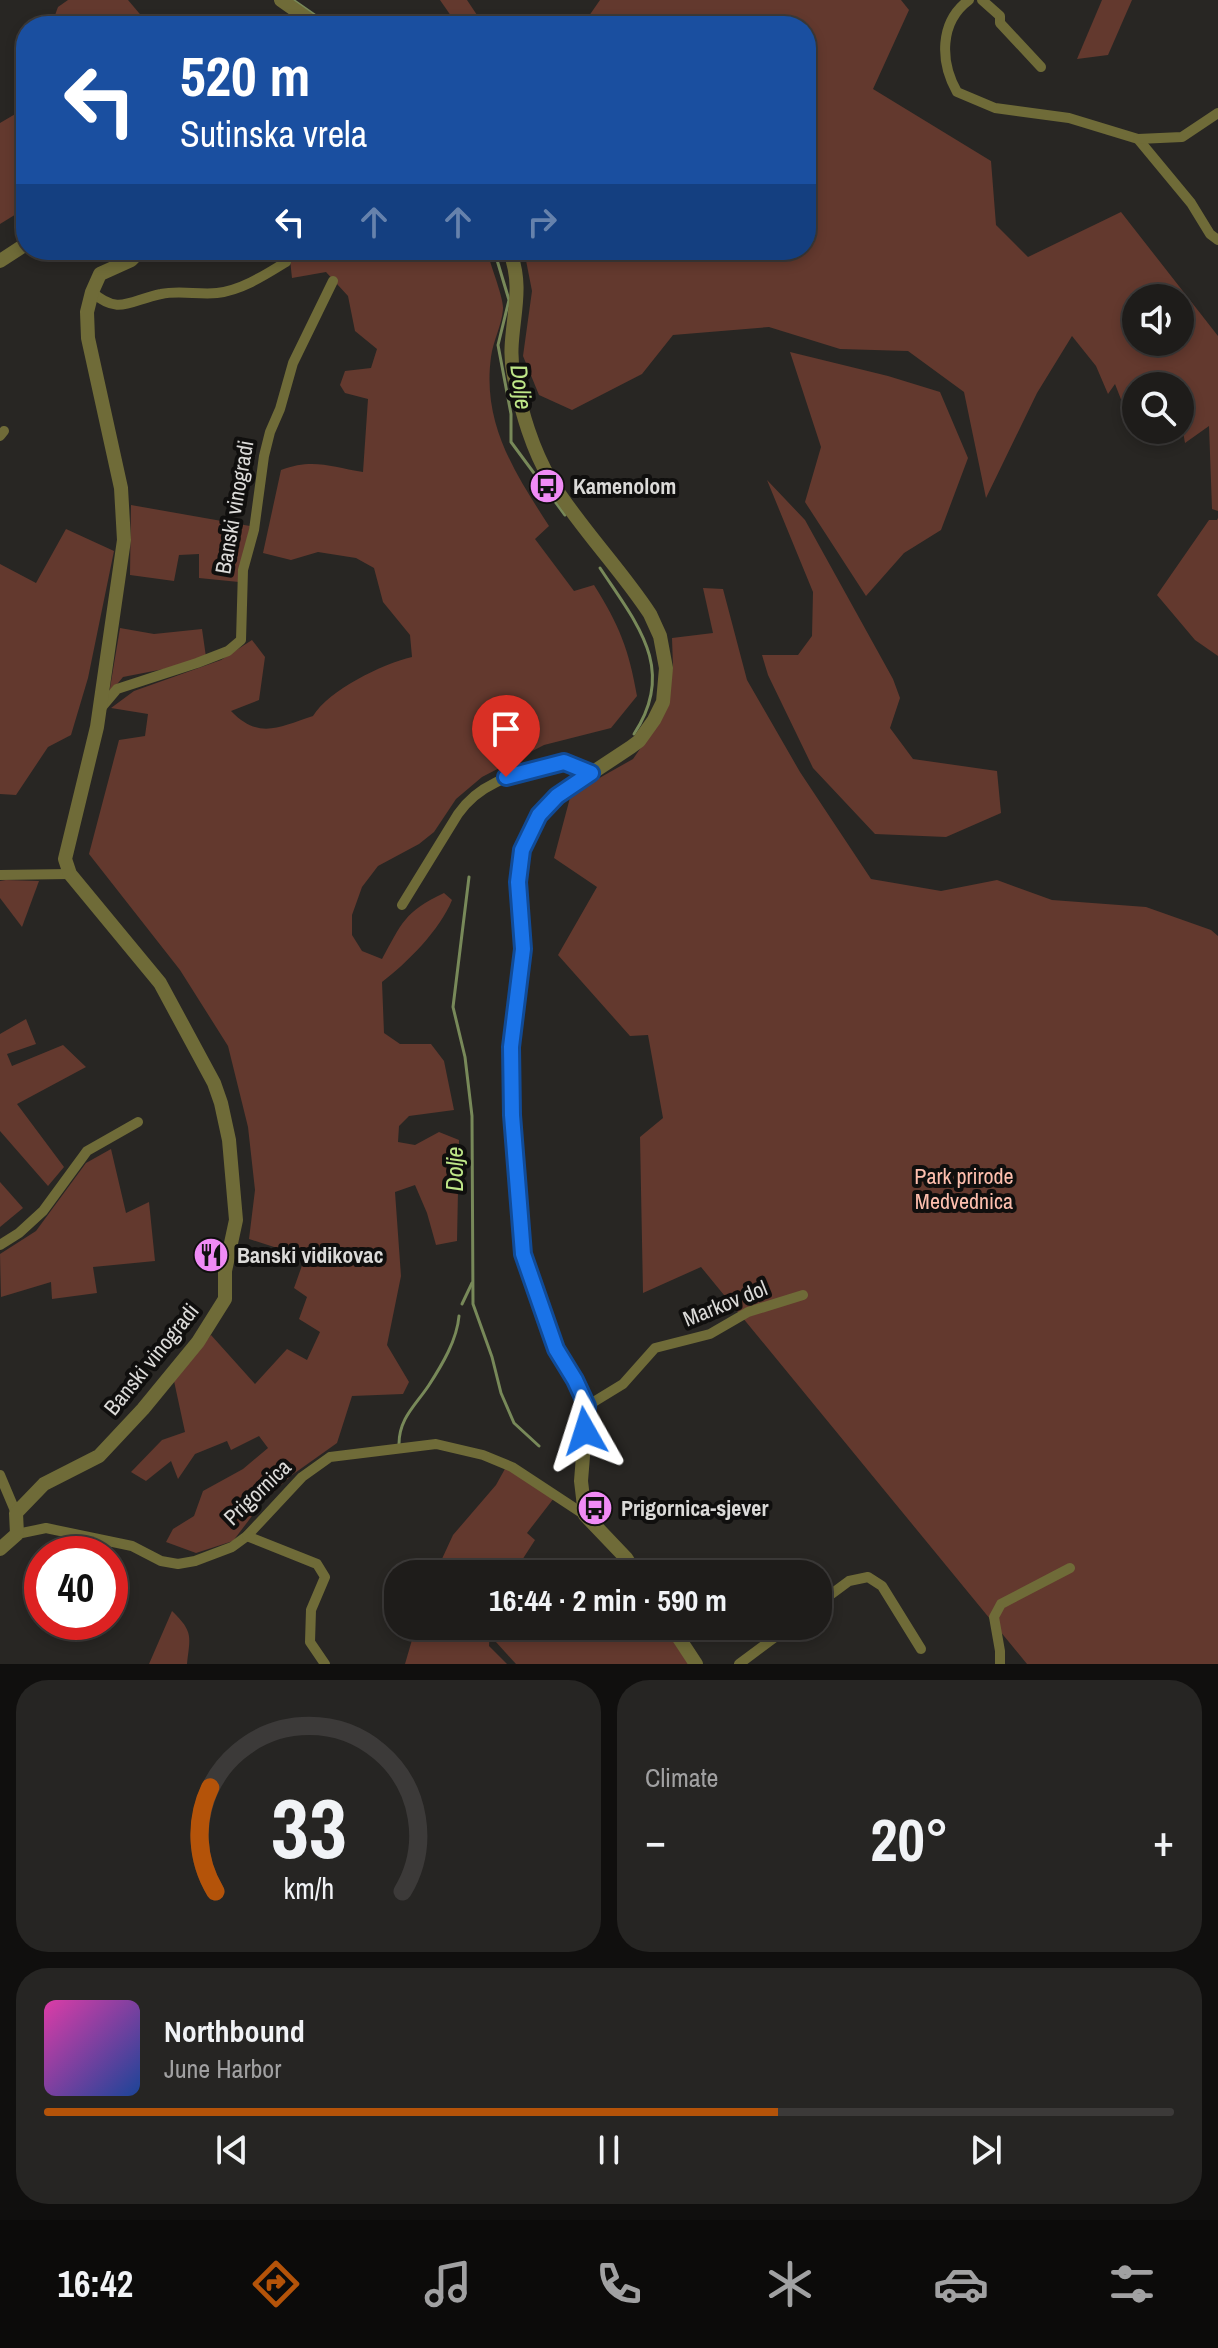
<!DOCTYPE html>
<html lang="en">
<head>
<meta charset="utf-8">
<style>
  body { margin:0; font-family:"Archivo Narrow",sans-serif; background:#262523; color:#f1f3f6; height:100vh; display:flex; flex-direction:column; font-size:30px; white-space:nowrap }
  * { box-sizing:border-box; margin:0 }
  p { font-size:26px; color:#a1a1a2 }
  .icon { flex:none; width:44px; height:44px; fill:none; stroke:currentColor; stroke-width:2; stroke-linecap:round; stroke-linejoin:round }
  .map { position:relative; height:1664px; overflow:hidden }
  .panel { display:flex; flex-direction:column; gap:16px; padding:16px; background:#100f0e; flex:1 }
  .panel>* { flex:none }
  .guide { position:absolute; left:16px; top:16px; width:800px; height:244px; border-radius:32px; box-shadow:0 4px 12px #0003,0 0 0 2px #3c3a39; background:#1a4fa0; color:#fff; overflow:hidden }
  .tools { position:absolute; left:1122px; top:284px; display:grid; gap:16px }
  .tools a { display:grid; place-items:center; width:72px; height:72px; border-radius:50%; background:#1e1c1a; box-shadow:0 4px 12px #0003,0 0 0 2px #3c3a39; font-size:40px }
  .speed { position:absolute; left:24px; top:1536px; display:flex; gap:16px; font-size:40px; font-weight:700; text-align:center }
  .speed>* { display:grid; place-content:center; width:104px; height:104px; border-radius:50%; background:#1e1c1a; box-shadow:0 4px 12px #0003,0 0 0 2px #3c3a39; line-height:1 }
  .speed .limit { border:12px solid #d22; background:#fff; color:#111 }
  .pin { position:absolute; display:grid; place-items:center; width:68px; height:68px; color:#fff; margin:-82px -34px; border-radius:50% 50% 50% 0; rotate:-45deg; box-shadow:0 0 8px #0007 }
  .pin .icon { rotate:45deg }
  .me { position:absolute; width:88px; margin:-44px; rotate:354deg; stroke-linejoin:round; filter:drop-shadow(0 0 6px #0008) }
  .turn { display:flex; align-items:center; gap:28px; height:168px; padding:0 32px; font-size:36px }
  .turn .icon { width:104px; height:104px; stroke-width:2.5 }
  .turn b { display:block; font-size:56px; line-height:68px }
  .lanes { display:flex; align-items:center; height:76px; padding:0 32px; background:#0003; justify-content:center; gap:40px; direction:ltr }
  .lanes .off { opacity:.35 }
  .big { font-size:60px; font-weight:700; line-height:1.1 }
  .panel .widget { flex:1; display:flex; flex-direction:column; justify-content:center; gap:12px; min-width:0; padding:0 28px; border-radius:32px; background:#262523 }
  .panel .dial { align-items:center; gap:0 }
  .dial svg { height:208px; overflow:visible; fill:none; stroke:#3c3a39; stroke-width:7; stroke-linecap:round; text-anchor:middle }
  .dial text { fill:#f1f3f6; stroke:none }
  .song { display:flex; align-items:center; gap:24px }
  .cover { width:96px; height:96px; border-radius:12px; background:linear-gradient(135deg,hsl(320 70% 55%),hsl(220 70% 35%)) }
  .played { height:8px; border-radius:4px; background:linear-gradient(90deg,#b45309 65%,#3c3a39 65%) }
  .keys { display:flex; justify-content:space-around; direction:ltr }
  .heat { display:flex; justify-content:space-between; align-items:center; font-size:44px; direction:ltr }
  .panel .tiles { flex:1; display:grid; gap:16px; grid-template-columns:1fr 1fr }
  .widget:last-child { grid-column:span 2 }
  .trip { position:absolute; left:384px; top:1560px; width:448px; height:80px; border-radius:32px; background:#1e1c1a; box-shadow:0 4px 12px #0003,0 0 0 2px #3c3a39; font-weight:700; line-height:80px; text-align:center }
  .menu { display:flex; height:128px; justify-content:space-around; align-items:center; background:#0c0b0a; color:#a1a1a2 }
  .menu .icon { width:56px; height:56px }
  .menu .on { color:#b45309 }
  .menu b { font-size:36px; color:#f1f3f6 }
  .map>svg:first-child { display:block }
  .green { fill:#63392e; fill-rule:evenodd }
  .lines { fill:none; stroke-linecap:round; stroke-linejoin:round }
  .stream { stroke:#788959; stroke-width:3 }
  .minor { stroke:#6f6b38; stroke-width:10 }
  .tertiary { stroke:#6f6b38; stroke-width:14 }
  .route-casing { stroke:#114b97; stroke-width:20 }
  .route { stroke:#1a73e8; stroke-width:14 }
  .labels { text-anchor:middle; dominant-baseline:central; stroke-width:8; stroke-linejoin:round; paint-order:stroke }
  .poi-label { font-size:22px; font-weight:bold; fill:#dbdad8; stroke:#100f0e; text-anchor:start }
  .street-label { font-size:22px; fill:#dbdad8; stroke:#100f0e }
  .park-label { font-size:22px; fill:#febfae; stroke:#100f0e }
  .water-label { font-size:24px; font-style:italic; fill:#bfe788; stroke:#100f0e }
</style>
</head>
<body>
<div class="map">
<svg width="1218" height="1664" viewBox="0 0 1218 1664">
  <rect width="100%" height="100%" fill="#282623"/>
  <g class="green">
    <path d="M68,0H128L150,26H51L58,7Z"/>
    <path d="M440,0H467L483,24L479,26H458Z"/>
    <path d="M600,0H901L909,10L873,89L991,161L996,225L1028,257L1121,212L1218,336V511L1212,509L1209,426L1185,443L1180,415V386H1174L1172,377L1169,386H1149L1146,379L1145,386H1136V405L1124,407L1115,384L1108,394L1096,366L1072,336L1037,393L986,498L964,392L908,351L840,349L769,327L673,335L642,374L572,410L539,395L523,356L532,291L524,250H806V26H582ZM1136,298H1180V342H1136Z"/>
    <path d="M1102,0H1132L1108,55L1077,59Z"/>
    <path d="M26,78V208L0,224V123L17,113Z"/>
    <path d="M289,250H487C490,265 504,298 503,309C502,325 493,341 491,357C482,424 515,473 549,526L535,539L574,591L594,585C619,625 629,649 637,696L611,728L544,745L482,777L456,799L434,832L419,844L378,866L362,887L352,915V935L362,951L382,959C402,923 404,912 444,893L452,900C440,930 407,963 382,982L384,1033L400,1044H431L444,1061L454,1110L409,1116L399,1126L398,1142L415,1145L439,1132L459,1140L457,1241L436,1245L427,1213L415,1185L395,1192L401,1276L387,1345L409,1382L403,1394L352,1396L337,1443L292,1475L262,1503L233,1541L196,1553L166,1542L173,1529L194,1516L203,1491L243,1469L268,1448L259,1436L231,1450L227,1441L195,1454L178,1479L171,1461L146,1481L131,1472L162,1440L185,1432L174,1381L211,1335L255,1384L287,1349L307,1360L320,1332L299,1319L307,1297L294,1288L305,1257L249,1239L255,1190L248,1127L228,1046L180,970L89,854L119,740L145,736L148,714L111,708L134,691L221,660L252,640L265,657L259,700L231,711C259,740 279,727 313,716C329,690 382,664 412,657L410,635L383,602L374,568L356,558L318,552L291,560L263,553L281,470C313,458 331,467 363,472L368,399L345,393L340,385L345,371L371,368L377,349L355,331L348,296L326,272L292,278Z"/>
    <path d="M790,352L888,376L940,392L968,458L941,530L904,553L866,596L805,502L821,447Z"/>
    <path d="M767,480L805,520L893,679L900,698L890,728L913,759L997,771L1001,813L946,837L875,834L813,768L768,675L762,655H798L812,636L813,592Z"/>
    <path d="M131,505L250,526L239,582L199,578V554L179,555L174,581L130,575Z"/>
    <path d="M1218,518V656L1195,640L1157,595L1209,520H1217Z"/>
    <path d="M66,529L114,551L88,678L71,735L48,747L16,795L0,794V564L36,583Z"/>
    <path d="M703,588L723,589L747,680L800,772L871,879L941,891L997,880L1052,900L1146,907L1211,930L1218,936V1664H1027L701,1267L643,1293L640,1137L663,1118L648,1035L630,1036L558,955L597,887L554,858L571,794L633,759L660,720L673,667L672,638L713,633Z"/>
    <path d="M120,628L154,634L202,629L206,657L169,668L123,677L109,694Z"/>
    <path d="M6,880L39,881L22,927L0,898V881Z"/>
    <path d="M26,1019L36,1044L7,1054L12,1066L63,1045L86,1067L17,1104L64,1167L48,1186L0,1131V1034Z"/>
    <path d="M111,1149L126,1213L149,1202L155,1261L93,1267L97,1293L52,1299L51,1282L1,1297L0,1254L36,1231L86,1163Z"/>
    <path d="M0,1182L23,1208L0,1227Z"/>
    <path d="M506,1467L554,1498L527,1533L535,1540L513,1574H435L453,1535L496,1485Z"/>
    <path d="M172,1611C194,1632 190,1637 187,1664H149Z"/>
    <path d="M416,1626H490L489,1646L507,1664H405Z"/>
    <path d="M509,1626H665L691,1664H516L496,1642Z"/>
  </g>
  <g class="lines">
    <g class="stream">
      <path d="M293,0L316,16"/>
      <path d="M494,250L509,300L498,345L511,414V442L565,515"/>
      <path d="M600,568C637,624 677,669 634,734"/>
      <path d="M469,877L453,1007L465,1057L472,1116L473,1304L492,1357L501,1393L514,1423L539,1446"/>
      <path d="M462,1304L472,1283"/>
      <path d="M399,1444C399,1418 416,1405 429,1385C442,1365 457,1340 459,1316"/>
    </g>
    <g class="minor">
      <path d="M969,0C939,22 940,62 957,92L995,108L1069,118L1138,139L1191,203L1210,234L1218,240"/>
      <path d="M982,0L1000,16V23L1041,67"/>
      <path d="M1138,139L1182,137L1218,113"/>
      <path d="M92,292C119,316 130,300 161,294C179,290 199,295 217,293C242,290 265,275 286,262"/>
      <path d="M0,436L4,431"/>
      <path d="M101,708L117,689L197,663L228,651L241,640L243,570L254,530L264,456L270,432L280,409L293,363L333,281"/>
      <path d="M0,875L70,874"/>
      <path d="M402,905L458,814C482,779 519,774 558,763L564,762L591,773"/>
      <path d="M0,1245L19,1233L43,1211L87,1151L138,1122"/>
      <path d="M587,1406L623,1384L655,1348L710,1334L748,1312L803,1295"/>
      <path d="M0,1475L16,1513"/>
      <path d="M17,1534L46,1528L132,1546L161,1561L178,1564L195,1561L232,1547L247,1536L302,1477L330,1457L436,1444L483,1455L512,1467L585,1515"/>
      <path d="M247,1536L317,1564L325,1577L311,1610L310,1642L325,1664"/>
      <path d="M818,1604L849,1581L868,1577L882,1586L921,1649"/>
      <path d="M739,1664L790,1626"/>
      <path d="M1000,1664V1651L994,1617L1001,1604L1070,1568"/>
    </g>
    <g class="tertiary">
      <path d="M281,0L318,26"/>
      <path d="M509,250C528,295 504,333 514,377C522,413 532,449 551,481C580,528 620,568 650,614L660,636L666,668L663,702L654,720L639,741L631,747L557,796L539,815L522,850L518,882L522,963L511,1047L512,1115L523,1254L556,1349L575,1380L587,1406L581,1481L585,1515L626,1558L636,1574"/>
      <path d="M0,261L26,244"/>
      <path d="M0,1549L17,1534L16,1513L44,1484L99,1456L143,1409L198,1342L225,1299V1271L236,1220L229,1140L221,1103L214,1083L160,983L70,874L65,859L97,727L124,540L121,488L88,338L87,312L92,292L100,274L131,260L141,250"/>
      <path d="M671,1626L696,1664"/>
    </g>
  </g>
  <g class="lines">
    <defs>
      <path id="route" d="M506,777L564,762L591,773L557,796L539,815L522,850L518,882L523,949L511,1047L512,1115L523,1254L556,1349L575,1380L587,1406L585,1431"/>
    </defs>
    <use href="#route" class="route-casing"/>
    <use href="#route" class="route"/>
  </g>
  <defs>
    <symbol id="bus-disc" viewBox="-11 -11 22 22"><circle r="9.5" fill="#f08bf5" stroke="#100f0e"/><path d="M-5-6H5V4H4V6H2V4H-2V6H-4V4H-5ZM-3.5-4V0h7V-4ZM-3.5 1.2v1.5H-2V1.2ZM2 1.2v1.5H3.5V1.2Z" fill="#111"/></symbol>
    <symbol id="restaurant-disc" viewBox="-11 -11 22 22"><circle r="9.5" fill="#f08bf5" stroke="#100f0e"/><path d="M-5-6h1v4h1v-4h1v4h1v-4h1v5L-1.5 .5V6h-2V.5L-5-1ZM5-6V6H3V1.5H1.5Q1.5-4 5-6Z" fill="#111"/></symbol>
  </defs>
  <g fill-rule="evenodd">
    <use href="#bus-disc" x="527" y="466" width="40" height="40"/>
    <use href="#restaurant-disc" x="191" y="1235" width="40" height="40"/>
    <use href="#bus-disc" x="575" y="1488" width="40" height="40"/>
  </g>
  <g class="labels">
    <g class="poi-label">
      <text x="573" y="486">Kamenolom</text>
      <text x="237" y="1255">Banski vidikovac</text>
      <text x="621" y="1508">Prigornica-sjever</text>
    </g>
    <g class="street-label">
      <text transform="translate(234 507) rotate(-80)">Banski vinogradi</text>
      <text transform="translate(725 1303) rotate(-22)">Markov dol</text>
      <text transform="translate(151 1359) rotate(-51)">Banski vinogradi</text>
      <text transform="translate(257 1492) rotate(-44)">Prigornica</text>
    </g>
    <g class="park-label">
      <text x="964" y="1176">Park prirode<tspan x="964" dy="25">Medvednica</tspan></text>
    </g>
    <g class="water-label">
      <text transform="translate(522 387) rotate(83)">Dolje</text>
      <text transform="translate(454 1169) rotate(-90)">Dolje</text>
    </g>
  </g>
</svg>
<div class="tools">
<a><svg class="icon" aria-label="sound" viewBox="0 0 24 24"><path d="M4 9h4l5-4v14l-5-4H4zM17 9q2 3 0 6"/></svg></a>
<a><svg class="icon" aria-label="search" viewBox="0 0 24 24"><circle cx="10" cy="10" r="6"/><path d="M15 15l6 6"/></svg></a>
</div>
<div class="speed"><div class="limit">40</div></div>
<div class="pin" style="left:506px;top:777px;background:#d93025"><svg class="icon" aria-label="arrive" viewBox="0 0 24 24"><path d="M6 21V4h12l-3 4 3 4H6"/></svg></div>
<svg class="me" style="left:585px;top:1431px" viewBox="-20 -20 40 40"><path d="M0-17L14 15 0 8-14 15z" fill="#1a73e8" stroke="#fff" stroke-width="4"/></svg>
<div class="trip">16:44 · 2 min · 590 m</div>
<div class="guide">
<div class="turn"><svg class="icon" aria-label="left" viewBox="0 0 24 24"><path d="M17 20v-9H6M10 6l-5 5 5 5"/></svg><div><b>520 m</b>Sutinska vrela</div></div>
<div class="lanes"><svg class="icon" aria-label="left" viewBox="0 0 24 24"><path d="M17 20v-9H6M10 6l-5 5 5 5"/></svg><svg class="icon off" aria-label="ahead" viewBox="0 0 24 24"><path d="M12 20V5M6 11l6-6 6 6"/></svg><svg class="icon off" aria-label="ahead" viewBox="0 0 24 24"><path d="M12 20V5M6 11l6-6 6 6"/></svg><svg class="icon off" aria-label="right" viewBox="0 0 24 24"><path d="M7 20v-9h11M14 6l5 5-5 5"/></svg></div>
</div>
</div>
<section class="panel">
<div class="tiles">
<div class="widget dial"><svg viewBox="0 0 100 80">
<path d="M14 69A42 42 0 1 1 86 69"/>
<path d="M14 69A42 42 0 0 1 12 29" stroke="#b45309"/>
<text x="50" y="56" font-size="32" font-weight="700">33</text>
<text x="50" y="72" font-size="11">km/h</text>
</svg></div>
<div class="widget"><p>Climate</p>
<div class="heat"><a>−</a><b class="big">20°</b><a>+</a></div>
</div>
<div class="widget">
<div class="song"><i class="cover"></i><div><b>Northbound</b><p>June Harbor</p></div></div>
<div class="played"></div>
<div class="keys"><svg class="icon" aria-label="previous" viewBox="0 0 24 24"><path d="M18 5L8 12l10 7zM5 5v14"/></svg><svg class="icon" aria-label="pause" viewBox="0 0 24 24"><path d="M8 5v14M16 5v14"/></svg><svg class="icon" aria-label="next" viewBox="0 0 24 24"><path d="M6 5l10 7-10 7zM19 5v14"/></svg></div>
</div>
</div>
</section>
<nav class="menu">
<b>16:42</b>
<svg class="icon on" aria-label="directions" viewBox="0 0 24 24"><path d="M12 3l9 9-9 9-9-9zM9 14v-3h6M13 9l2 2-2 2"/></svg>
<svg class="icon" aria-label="music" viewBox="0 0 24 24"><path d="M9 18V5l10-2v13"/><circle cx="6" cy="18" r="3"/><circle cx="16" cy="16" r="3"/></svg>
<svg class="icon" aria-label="phone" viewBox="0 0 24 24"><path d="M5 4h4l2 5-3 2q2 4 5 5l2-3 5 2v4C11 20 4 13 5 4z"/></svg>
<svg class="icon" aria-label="climate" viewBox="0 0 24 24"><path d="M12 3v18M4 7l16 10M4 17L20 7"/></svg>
<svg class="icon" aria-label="car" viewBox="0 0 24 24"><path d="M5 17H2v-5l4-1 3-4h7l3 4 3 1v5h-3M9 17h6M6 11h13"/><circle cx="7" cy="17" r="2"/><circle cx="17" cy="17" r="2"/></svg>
<svg class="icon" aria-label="filters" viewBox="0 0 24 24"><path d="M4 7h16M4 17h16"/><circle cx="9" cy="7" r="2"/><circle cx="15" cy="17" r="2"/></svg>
</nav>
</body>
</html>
